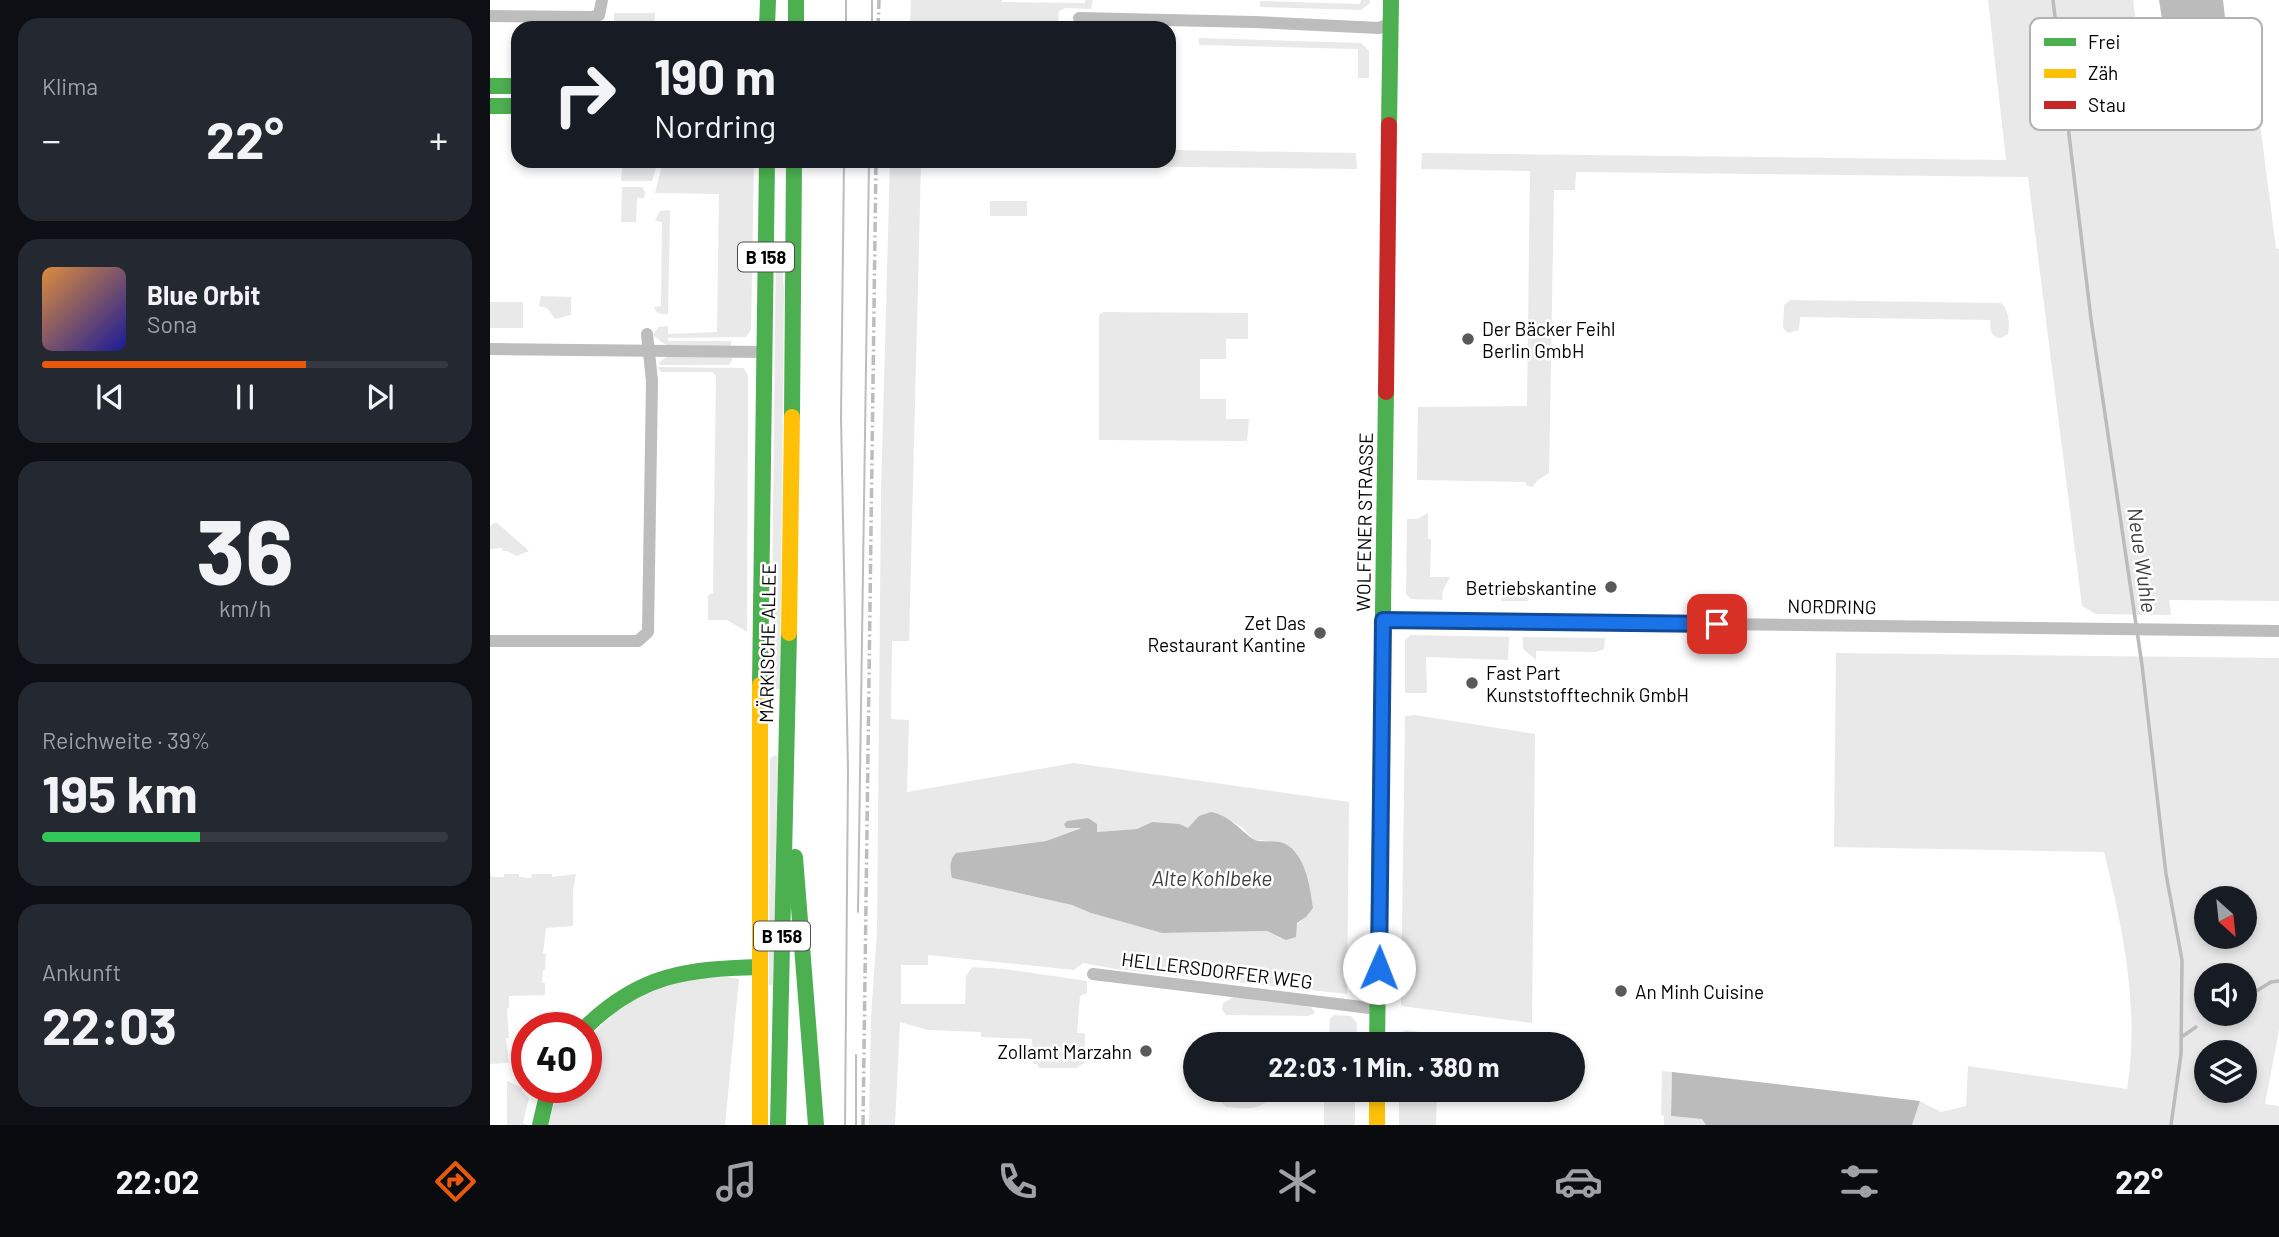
<!DOCTYPE html>
<html lang="de">
<head>
<meta charset="utf-8">
<style>
  body { margin:0; font-family:Barlow,sans-serif; background:#242831; color:#f1f3f6; height:100vh; display:flex; flex-direction:column; font-size:26px; white-space:nowrap }
  * { box-sizing:border-box; margin:0 }
  p { font-size:23px; color:#9ea1a6 }
  .icon { flex:none; width:38px; height:38px; fill:none; stroke:currentColor; stroke-width:2; stroke-linecap:round; stroke-linejoin:round }
  .map { position:relative; flex:1; overflow:hidden }
  .details { display:flex; flex-direction:column; gap:18px; padding:18px; background:#0d0f14; width:490px }
  .details>* { flex:none }
  .hud { position:absolute; left:21px; top:21px; width:665px; height:147px; border-radius:21px; box-shadow:0 4px 10px #0003; background:#171b24; color:#f1f3f6; overflow:hidden }
  .needle { width:46px; rotate:153deg }
  .controls { position:absolute; left:1704px; top:886px; display:grid; gap:14px }
  .controls a { display:grid; place-items:center; width:63px; height:63px; border-radius:50%; background:#171b24; box-shadow:0 4px 10px #0003; font-size:35px }
  .speed { position:absolute; left:21px; top:1012px; display:flex; gap:14px; font-size:35px; font-weight:700; text-align:center }
  .speed>* { display:grid; place-content:center; width:91px; height:91px; border-radius:50%; background:#171b24; box-shadow:0 4px 10px #0003; line-height:1 }
  .speed .limit { border:10px solid #d22; background:#fff; color:#111 }
  .pin { position:absolute; display:grid; place-items:center; width:60px; height:60px; color:#fff; margin:-30px; border-radius:14px; box-shadow:0 4px 10px #0006 }
  .me { position:absolute; width:77px; margin:-38px; rotate:1deg; stroke-linejoin:round; filter:drop-shadow(0 0 5px #0008) }
  .turn { display:flex; align-items:center; gap:24px; height:147px; padding:0 28px; font-size:32px }
  .turn .icon { width:91px; height:91px; stroke-width:2.5 }
  .turn b { display:block; font-size:49px; line-height:60px }
  .big { font-size:52px; font-weight:700; line-height:1.1 }
  .details .tile { flex:1; display:flex; flex-direction:column; justify-content:center; gap:10px; min-width:0; padding:0 24px; border-radius:21px; background:#242831 }
  .details .dial { align-items:center; gap:0 }
  .dial b { font-size:91px; line-height:1 }
  .song { display:flex; align-items:center; gap:21px }
  .cover { width:84px; height:84px; border-radius:10px; background:linear-gradient(135deg,hsl(30 70% 55%),hsl(240 70% 35%)) }
  .played { height:7px; border-radius:4px; background:linear-gradient(90deg,#ea580c 65%,#363941 65%) }
  .keys { display:flex; justify-content:space-around; direction:ltr }
  .heat { display:flex; justify-content:space-between; align-items:center; font-size:38px; direction:ltr }
  .charge { height:10px; border-radius:5px; background:linear-gradient(90deg,#34c759 39%,#363941 0) }
  .trip { position:absolute; left:693px; top:1032px; width:402px; height:70px; border-radius:35px; background:#171b24; box-shadow:0 4px 10px #0003; font-weight:700; line-height:70px; text-align:center }
  .tabs { display:flex; height:112px; justify-content:space-around; align-items:center; background:#090b0e; color:#9ea1a6 }
  .tabs .icon { width:49px; height:49px }
  .tabs .on { color:#ea580c }
  .tabs b { font-size:32px; color:#f1f3f6 }
  main { display:flex; flex:1; min-height:0 }
  .map>svg:first-child { display:block }
  .green { fill:#e9e9e9; fill-rule:evenodd }
  .water { fill:#bbb }
  .lines { fill:none; stroke-linecap:round; stroke-linejoin:round }
  .stream { stroke:#bbb; stroke-width:3.5 }
  .street { stroke:#bdbdbd; stroke-width:12 }
  .fast { stroke:#4caf50; stroke-width:16 }
  .slow { stroke:#ffc107; stroke-width:16 }
  .jam { stroke:#c62828; stroke-width:16 }
  .tram { stroke:#bdbdbd; stroke-width:2 }
  .rail { stroke:#bdbdbd; stroke-width:3.5; stroke-dasharray:10 3.5 2 3.5; stroke-linecap:butt }
  .route-casing { stroke:#114b97; stroke-width:18 }
  .route { stroke:#1a73e8; stroke-width:12 }
  .poi-dot { fill:#595959; stroke:#fff; stroke-width:2.5 }
  .labels { text-anchor:middle; dominant-baseline:central; stroke-width:5; stroke-linejoin:round; paint-order:stroke }
  .shield { fill:#fff; stroke:#4c4c4c; stroke-width:2 }
  .shield-label { font-size:18px; font-weight:bold; fill:#000 }
  .poi-label { font-size:19px; fill:#000; stroke:#fff; text-anchor:start }
  .street-label { font-size:19px; fill:#000; stroke:#fff }
  .water-label { font-size:21px; font-style:italic; fill:#3f3f3f; stroke:#fff }
  .key { fill:#fff; stroke:#b2b2b2; stroke-width:2 }
  .key-label { font-size:19px; fill:#000 }
</style>
</head>
<body>
<main>
<section class="details">
<div class="tile"><p>Klima</p>
<div class="heat"><a>−</a><b class="big">22°</b><a>+</a></div>
</div>
<div class="tile">
<div class="song"><i class="cover"></i><div><b>Blue Orbit</b><p>Sona</p></div></div>
<div class="played"></div>
<div class="keys"><svg class="icon" aria-label="previous" viewBox="0 0 24 24"><path d="M18 5L8 12l10 7zM5 5v14"/></svg><svg class="icon" aria-label="pause" viewBox="0 0 24 24"><path d="M8 5v14M16 5v14"/></svg><svg class="icon" aria-label="next" viewBox="0 0 24 24"><path d="M6 5l10 7-10 7zM19 5v14"/></svg></div>
</div>
<div class="tile dial"><b>36</b><p>km/h</p></div>
<div class="tile"><p>Reichweite · 39%</p><b class="big">195 km</b><div class="charge"></div></div>
<div class="tile"><p>Ankunft</p><b class="big">22:03</b></div>
</section>
<div class="map">
<svg width="1789" height="1125" viewBox="0 0 1789 1125">
  <rect width="100%" height="100%" fill="#fff"/>
  <g class="green">
    <path d="M421,0H512V2L595,3V0H603L601,9L576,8L569,11L568,23L530,22L529,28H420Z"/>
    <path d="M871,0H880V3L871,10L770,7V1L870,4Z"/>
    <path d="M1498,0H1643L1659,121L1768,108L1786,248L1789,249V601L1679,600L1681,615L1606,614L1592,606L1538,177L1086,172L1085,190H1064L1059,473L1048,480L1042,487L1036,485V482L927,480L928,407L1037,406L1040,171L931,169L932,153L1516,160Z"/>
    <path d="M124,13H165L164,28H124Z"/>
    <path d="M709,38L871,43L879,51V78H868V49L709,45Z"/>
    <path d="M679,150L866,153L867,169L431,164L419,641H402L401,719L419,720L417,792L584,763L859,802L857,994L626,969L593,963L584,970L438,955V965H411V1004H475L476,976L482,967L515,969L597,981V993L590,996L587,1033H595L594,1063L586,1068H549L547,1064H543L542,1039L491,1037V1032L437,1030L410,1022L405,1125H379L381,1017L387,932L391,494L400,161H679ZM729,814L752,827L764,840C772,841 784,840 792,843C821,852 816,893 816,917L791,938L777,931L672,933L601,913L582,905L462,878L467,853L556,841L594,826L574,824L577,821L599,818L606,832L647,829L662,822L698,829Z"/>
    <path d="M138,161H168L162,181H131L133,162Z"/>
    <path d="M173,161H264L261,330L256,337L178,338V341H241V347L176,345L163,335L168,327L178,326V334L227,332L229,194L165,193Z"/>
    <path d="M132,187H152L155,192L154,198H147L146,222H131Z"/>
    <rect x="500" y="201" width="37" height="15"/>
    <path d="M180,210L178,314C172,315 166,314 164,307L171,306L172,222L165,221L170,211Z"/>
    <path d="M288,245L291,246L294,292L290,689H281L286,248Z"/>
    <path d="M51,296L81,297V315L65,319L57,308L49,306Z"/>
    <path d="M1300,300L1511,303C1519,310 1520,324 1518,334L1511,338C1500,337 1501,329 1500,320L1310,317L1309,330L1298,333L1293,328L1294,305Z"/>
    <rect x="0" y="302" width="33" height="26"/>
    <path d="M613,312L758,313V339H736V359H710V399H736V419H759L757,441L609,440V315Z"/>
    <path d="M177,356L242,357V360L239,365H171L169,363Z"/>
    <path d="M167,367L254,368L258,376L257,632L237,620H218V595L223,593L226,376L222,372H171Z"/>
    <path d="M938,513V539H941L940,577H960L953,590L952,600L921,599L916,594L917,519H927Z"/>
    <path d="M6,522L39,551L27,556L17,551H13L12,548L0,549V526Z"/>
    <path d="M1008,582L1038,583V601H1011L1012,591Z"/>
    <path d="M921,635L1019,637L1018,660L936,657L937,693H915V640Z"/>
    <path d="M1033,637L1115,638L1114,649L1106,652L1046,651V660L1033,649Z"/>
    <path d="M1346,653L1789,658V1030L1775,1104L1789,1106V1125H1422L1430,1101L1451,1112L1476,1106L1478,1066L1637,1089C1650,1010 1633,929 1614,852L1344,847ZM1717,898H1755V936H1717ZM1717,975H1755V1013H1717ZM1717,1052H1755V1090H1717Z"/>
    <path d="M925,715L1045,734L1042,1023L911,1006L915,716Z"/>
    <path d="M285,755L288,757L283,985H279L280,759Z"/>
    <path d="M0,873L2,877H14V874H29V877L41,878L42,874H62V877L86,874L83,890V926L56,928L53,953L56,954L55,970H53L52,983H55V995L19,996V1008L17,1009L19,1038H16L19,1063L0,1064Z"/>
    <path d="M237,977L249,979L235,1125H58L69,1087H96V1042C116,1015 160,986 193,980C207,977 222,978 237,977Z"/>
    <path d="M744,997L821,1007L825,1013L818,1016L736,1015L732,1009L733,1003Z"/>
    <path d="M844,1015L861,1016L867,1023L866,1045H834L839,1044L840,1019Z"/>
    <path d="M916,1030L929,1032L1034,1045H910V1033Z"/>
    <path d="M1172,1071L1182,1072L1181,1116L1213,1119L1216,1125H1174V1116L1171,1115Z"/>
    <path d="M17,1081L33,1088L32,1091L39,1098L33,1123L38,1125H17Z"/>
    <path d="M738,1090H778L777,1101C767,1111 750,1108 736,1107L727,1098H738Z"/>
    <rect x="834" y="1090" width="31" height="35"/>
    <path d="M909,1090H947L946,1125H909Z"/>
  </g>
  <g class="water">
    <path d="M1669,0H1733L1743,87L1684,96Z"/>
    <path d="M721,812C740,816 748,828 763,839C769,843 782,840 790,842C815,848 820,887 823,908L816,917L807,923L806,937L796,940L777,931L672,933L601,913L582,905L462,878C460,869 459,860 466,853L556,841L591,828H576L574,824L577,821L598,818L607,824V832L647,829L662,822L689,824L698,828L709,816Z"/>
    <path d="M1182,1072L1200,1074L1430,1101L1422,1125H1216L1212,1119L1181,1116Z"/>
  </g>
  <g class="lines">
    <g class="stream">
      <path d="M1563,0L1601,319L1652,665L1676,874L1692,960L1691,1054L1681,1125"/>
      <path d="M1755,998L1781,982L1789,981"/>
      <path d="M1693,1036L1706,1027"/>
    </g>
    <g class="street">
      <path d="M0,16L102,17L109,15L112,0"/>
      <path d="M589,18L764,22L889,28L900,24"/>
      <path d="M0,349L275,352"/>
      <path d="M893,620L1789,631"/>
      <path d="M0,641H148L158,632L162,381L157,334"/>
      <path d="M603,974L888,1009"/>
    </g>
    <g class="fast">
      <path d="M306,0V28"/>
      <path d="M277,28L278,0"/>
      <path d="M0,86H28"/>
      <path d="M0,106H28"/>
      <path d="M899,125L901,0"/>
      <path d="M302,417L304,161"/>
      <path d="M270,685L277,161"/>
      <path d="M305,857L326,1125"/>
      <path d="M96,1027C150,974 197,969 270,967"/>
      <path d="M887,1045L896,392"/>
      <path d="M50,1125L59,1087"/>
      <path d="M288,1125L299,633"/>
    </g>
    <g class="slow">
      <path d="M299,633L302,417"/>
      <path d="M887,1090V1125"/>
      <path d="M270,1125V685"/>
    </g>
    <path class="jam" d="M896,392L899,125"/>
    <g class="tram">
      <path d="M356,28V0"/>
      <path d="M382,28V0"/>
      <path d="M354,161L351,418L358,770L355,1125"/>
      <path d="M368,912L379,161"/>
      <path d="M366,1125V1055"/>
    </g>
    <g class="rail">
      <path d="M388,28L389,0"/>
      <path d="M373,1125L386,161"/>
    </g>
  </g>
  <g class="lines">
    <defs>
      <path id="route" d="M889,968L893,620L1227,624"/>
    </defs>
    <use href="#route" class="route-casing"/>
    <use href="#route" class="route"/>
  </g>
  <g class="poi-dot">
    <circle cx="978" cy="339" r="7"/>
    <circle cx="1121" cy="587" r="7"/>
    <circle cx="830" cy="633" r="7"/>
    <circle cx="982" cy="683" r="7"/>
    <circle cx="1131" cy="991" r="7"/>
    <circle cx="656" cy="1051" r="7"/>
  </g>
  <g class="labels">
    <g class="shield">
      <rect x="248" y="242.5" width="56" height="29" rx="5"/>
      <rect x="264" y="921.5" width="56" height="29" rx="5"/>
    </g>
    <g class="shield-label">
      <text x="276" y="257">B 158</text>
      <text x="292" y="936">B 158</text>
    </g>
    <g class="poi-label">
      <text x="992" y="328">Der Bäcker Feihl<tspan x="992" dy="22">Berlin GmbH</tspan></text>
      <text x="1107" y="587" text-anchor="end">Betriebskantine</text>
      <text x="816" y="622" text-anchor="end">Zet Das<tspan x="816" dy="22">Restaurant Kantine</tspan></text>
      <text x="996" y="672">Fast Part<tspan x="996" dy="22">Kunststofftechnik GmbH</tspan></text>
      <text x="1145" y="991">An Minh Cuisine</text>
      <text x="642" y="1051" text-anchor="end">Zollamt Marzahn</text>
    </g>
    <g class="street-label">
      <text transform="translate(874 522) rotate(-89)">WOLFENER STRASSE</text>
      <text transform="translate(1342 606) rotate(1)">NORDRING</text>
      <text transform="translate(277 643) rotate(-89)">MÄRKISCHE ALLEE</text>
      <text transform="translate(727 970) rotate(7)">HELLERSDORFER WEG</text>
    </g>
    <g class="water-label">
      <text transform="translate(1653 560) rotate(82)">Neue Wuhle</text>
      <text x="722" y="877">Alte Kohlbeke</text>
    </g>
  </g>
  <rect x="1540" y="18" width="232" height="112" rx="10" class="key"/>
  <rect x="1554" y="38" width="32" height="8" fill="#4caf50"/>
  <rect x="1554" y="69" width="32" height="9" fill="#ffc107"/>
  <rect x="1554" y="101" width="32" height="8" fill="#c62828"/>
  <g class="key-label">
    <text x="1598" y="49">Frei</text>
    <text x="1598" y="80">Zäh</text>
    <text x="1598" y="112">Stau</text>
  </g>
</svg>
<div class="controls">
<a><svg class="needle" viewBox="-14 -14 28 28"><path d="M0-13l5 13h-10z" fill="#e53935"/><path d="M0 13l5-13h-10z" fill="#9ea1a6"/></svg></a>
<a><svg class="icon" aria-label="sound" viewBox="0 0 24 24"><path d="M4 9h4l5-4v14l-5-4H4zM17 9q2 3 0 6"/></svg></a>
<a><svg class="icon" aria-label="layers" viewBox="0 0 24 24"><path d="M12 4l9 5-9 5-9-5zM3 14l9 5 9-5"/></svg></a>
</div>
<div class="speed"><div class="limit">40</div></div>
<div class="pin" style="left:1227px;top:624px;background:#d93025"><svg class="icon" aria-label="arrive" viewBox="0 0 24 24"><path d="M6 21V4h12l-3 4 3 4H6"/></svg></div>
<svg class="me" style="left:889px;top:968px" viewBox="-20 -20 40 40"><circle r="19" fill="#fff"/><path d="M0-13L10 11 0 6-10 11z" fill="#1a73e8"/></svg>
<div class="trip">22:03 · 1 Min. · 380 m</div>
<div class="hud">
<div class="turn"><svg class="icon" aria-label="right" viewBox="0 0 24 24"><path d="M7 20v-9h11M14 6l5 5-5 5"/></svg><div><b>190 m</b>Nordring</div></div>
</div>
</div>
</main>
<nav class="tabs">
<b>22:02</b>
<svg class="icon on" aria-label="directions" viewBox="0 0 24 24"><path d="M12 3l9 9-9 9-9-9zM9 14v-3h6M13 9l2 2-2 2"/></svg>
<svg class="icon" aria-label="music" viewBox="0 0 24 24"><path d="M9 18V5l10-2v13"/><circle cx="6" cy="18" r="3"/><circle cx="16" cy="16" r="3"/></svg>
<svg class="icon" aria-label="phone" viewBox="0 0 24 24"><path d="M5 4h4l2 5-3 2q2 4 5 5l2-3 5 2v4C11 20 4 13 5 4z"/></svg>
<svg class="icon" aria-label="climate" viewBox="0 0 24 24"><path d="M12 3v18M4 7l16 10M4 17L20 7"/></svg>
<svg class="icon" aria-label="car" viewBox="0 0 24 24"><path d="M5 17H2v-5l4-1 3-4h7l3 4 3 1v5h-3M9 17h6M6 11h13"/><circle cx="7" cy="17" r="2"/><circle cx="17" cy="17" r="2"/></svg>
<svg class="icon" aria-label="filters" viewBox="0 0 24 24"><path d="M4 7h16M4 17h16"/><circle cx="9" cy="7" r="2"/><circle cx="15" cy="17" r="2"/></svg>
<b>22°</b>
</nav>
</body>
</html>
